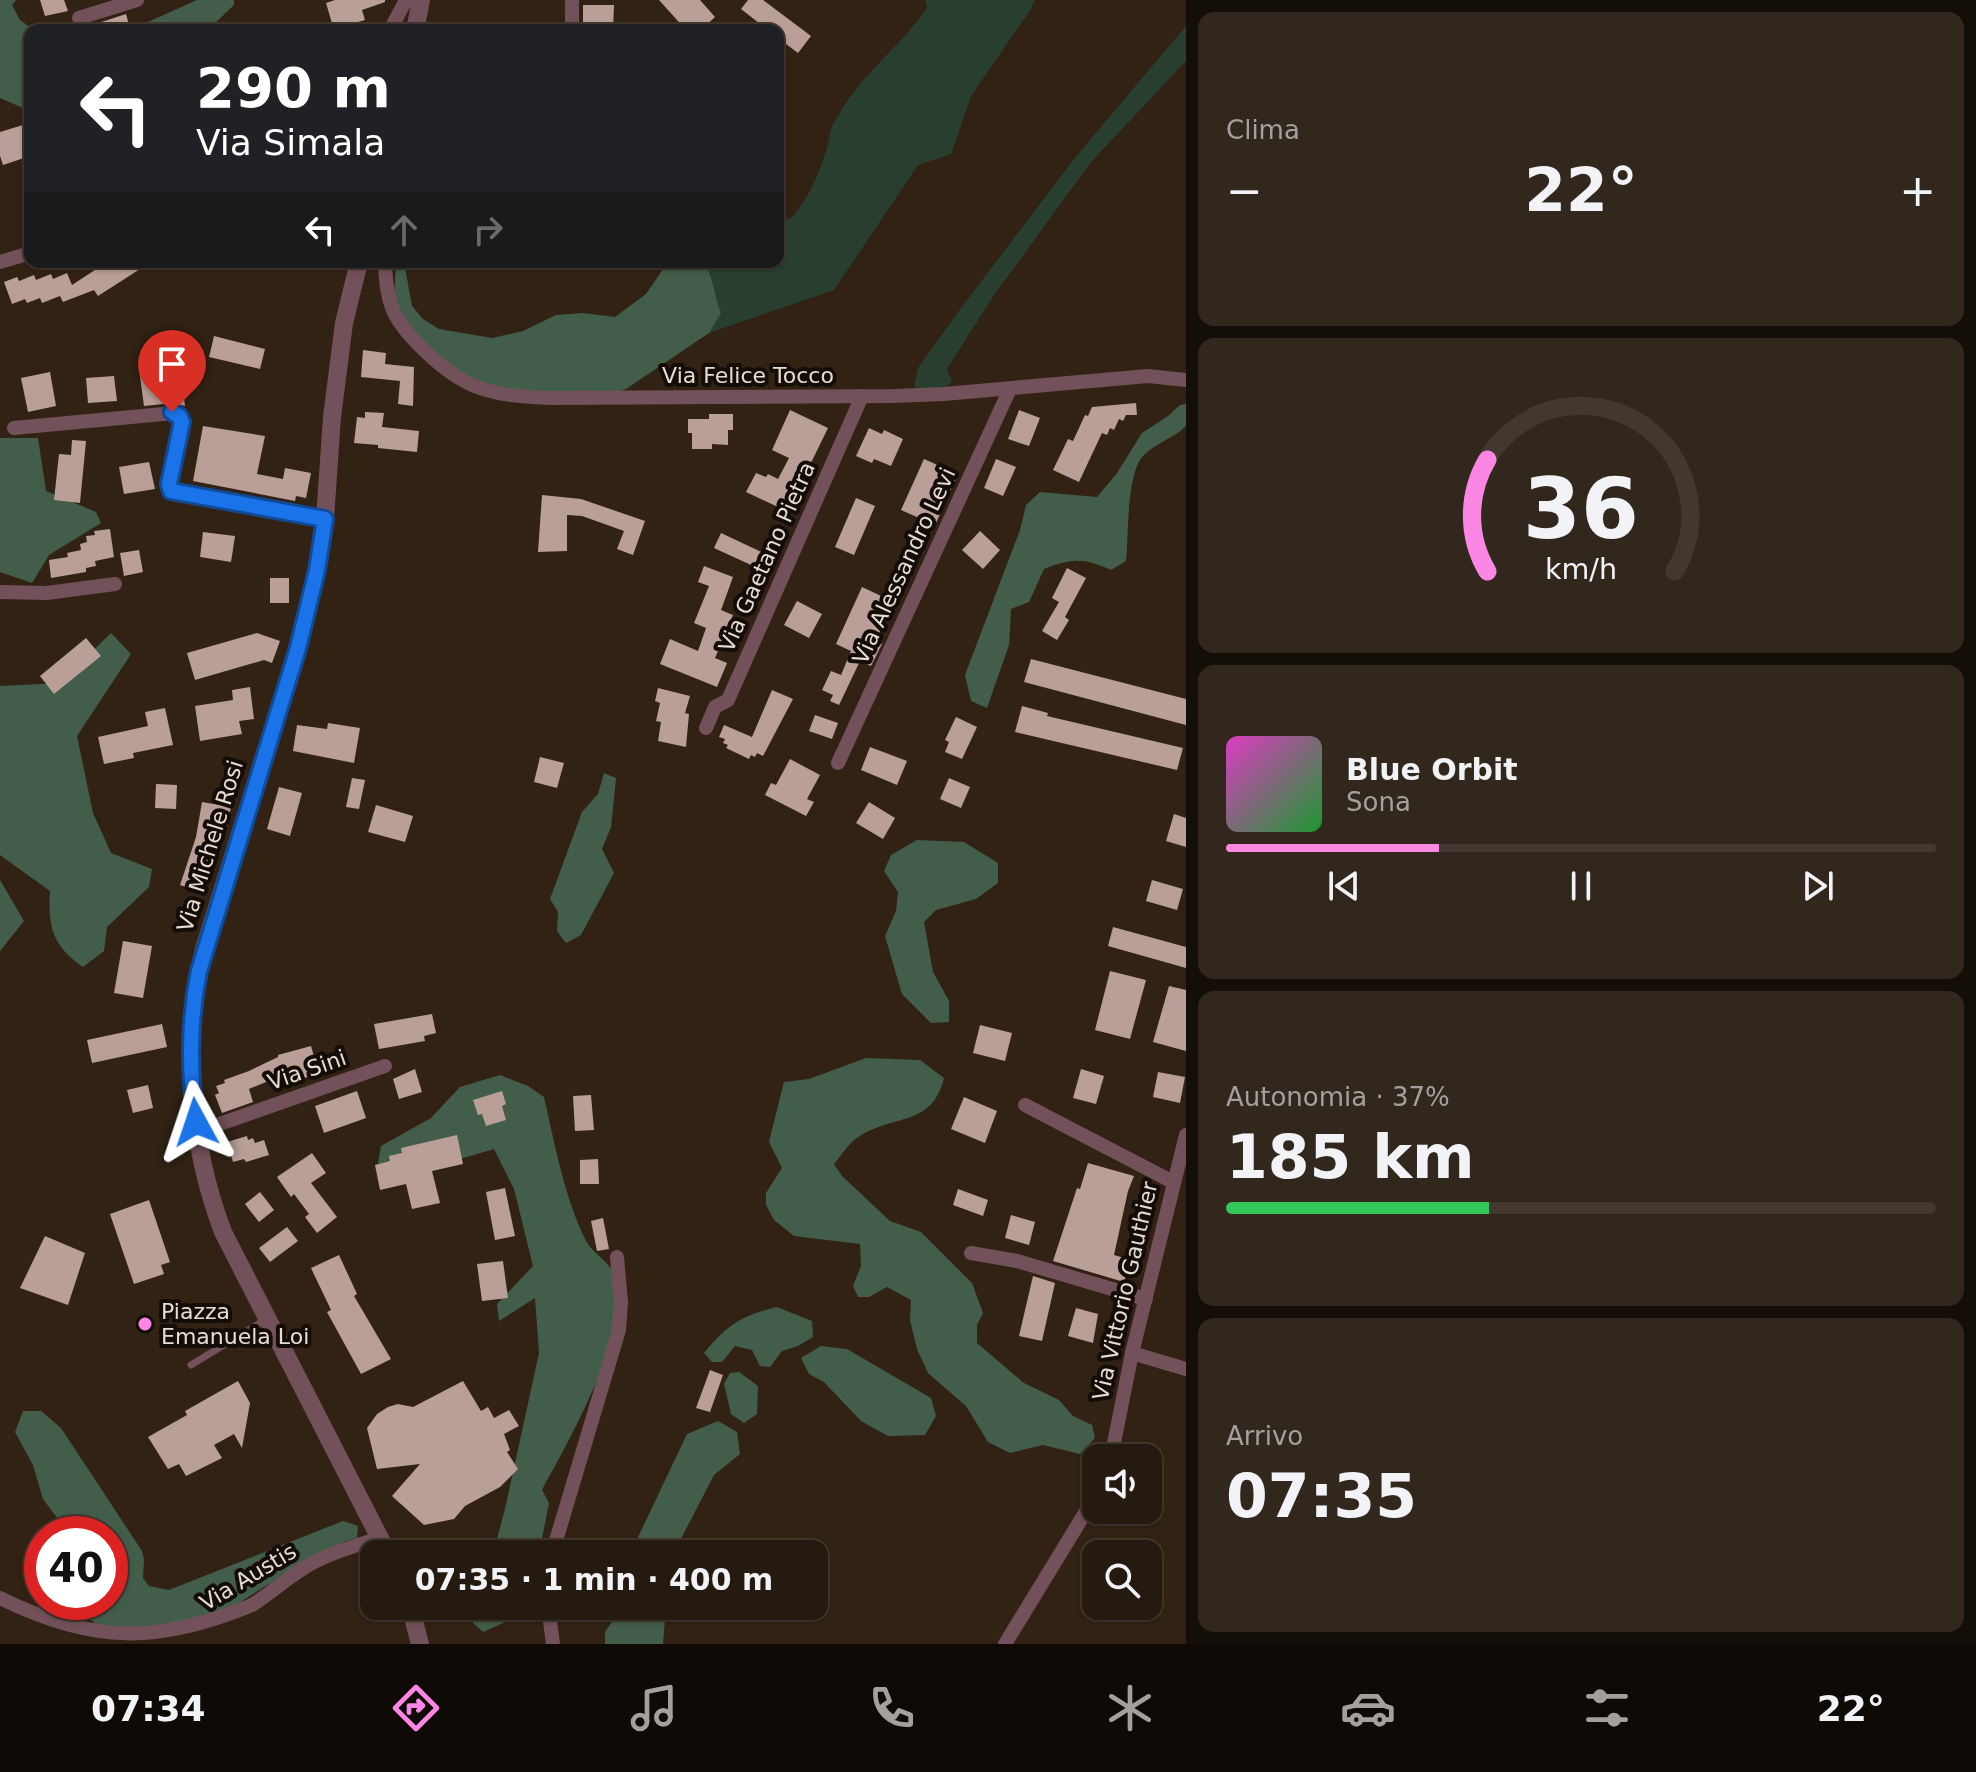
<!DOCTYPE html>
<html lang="it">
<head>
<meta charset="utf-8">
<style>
  body { margin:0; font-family:"DejaVu Sans",sans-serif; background:#31271d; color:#f1f3f6; height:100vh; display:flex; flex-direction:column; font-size:30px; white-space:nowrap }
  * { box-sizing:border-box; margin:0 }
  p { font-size:26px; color:#a3a19e }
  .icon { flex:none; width:44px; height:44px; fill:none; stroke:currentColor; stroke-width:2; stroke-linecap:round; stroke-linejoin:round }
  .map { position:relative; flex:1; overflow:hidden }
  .side { display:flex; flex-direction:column; gap:12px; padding:12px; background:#140e08; width:790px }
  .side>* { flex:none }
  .top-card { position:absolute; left:24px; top:24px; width:760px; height:244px; border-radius:16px; box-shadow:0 2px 6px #0004,0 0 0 2px #42382f; background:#202124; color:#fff; overflow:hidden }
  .buttons { position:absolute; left:1082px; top:1444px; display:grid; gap:16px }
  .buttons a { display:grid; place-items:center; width:80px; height:80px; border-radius:16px; background:#251a0f; box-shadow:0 2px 6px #0004,0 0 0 2px #42382f; font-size:40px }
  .speed { position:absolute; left:24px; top:1516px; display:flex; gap:16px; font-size:40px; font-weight:700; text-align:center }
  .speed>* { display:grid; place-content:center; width:104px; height:104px; border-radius:50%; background:#251a0f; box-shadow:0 2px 6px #0004,0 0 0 2px #42382f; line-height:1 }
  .speed .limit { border:12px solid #d22; background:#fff; color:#111 }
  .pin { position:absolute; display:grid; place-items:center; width:68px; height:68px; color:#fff; margin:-82px -34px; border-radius:50% 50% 50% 0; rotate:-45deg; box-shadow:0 0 8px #0007 }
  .pin .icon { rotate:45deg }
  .me { position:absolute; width:88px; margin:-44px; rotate:355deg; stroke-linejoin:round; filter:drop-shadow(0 0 6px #0008) }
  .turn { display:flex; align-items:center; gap:28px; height:168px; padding:0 40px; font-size:36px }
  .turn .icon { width:104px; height:104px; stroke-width:2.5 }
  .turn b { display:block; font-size:56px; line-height:68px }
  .lanes { display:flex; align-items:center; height:76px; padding:0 40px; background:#0003; justify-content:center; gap:40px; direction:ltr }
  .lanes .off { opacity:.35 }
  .big { font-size:60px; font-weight:600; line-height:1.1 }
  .side .tile { flex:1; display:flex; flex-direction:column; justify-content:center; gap:12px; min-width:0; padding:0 28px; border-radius:16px; background:#31271d }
  .side .dial { align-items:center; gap:0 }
  .dial svg { height:208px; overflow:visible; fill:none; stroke:#42382f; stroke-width:7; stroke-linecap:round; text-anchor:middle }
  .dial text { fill:#f1f3f6; stroke:none }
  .song { display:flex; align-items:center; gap:24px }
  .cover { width:96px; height:96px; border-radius:12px; background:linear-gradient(135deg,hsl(310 70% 55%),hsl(130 70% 35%)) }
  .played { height:8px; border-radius:4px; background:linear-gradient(90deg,#fc86e4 30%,#42382f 30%) }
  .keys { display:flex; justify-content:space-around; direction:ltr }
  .heat { display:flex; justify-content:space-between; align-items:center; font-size:44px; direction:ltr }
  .charge { height:12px; border-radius:6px; background:linear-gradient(90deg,#34c759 37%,#42382f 0) }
  .trip { position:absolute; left:360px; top:1540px; width:468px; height:80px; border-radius:16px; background:#251a0f; box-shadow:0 2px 6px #0004,0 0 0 2px #42382f; font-weight:600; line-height:80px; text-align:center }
  .dock { display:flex; height:128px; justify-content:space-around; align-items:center; background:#0f0a06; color:#a3a19e }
  .dock .icon { width:56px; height:56px }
  .dock .selected { color:#fc86e4 }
  .dock b { font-size:36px; color:#f1f3f6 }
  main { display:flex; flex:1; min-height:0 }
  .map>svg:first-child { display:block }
  .green { fill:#283f2f }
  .forest { fill:#425e4a }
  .building { fill:#b99f98 }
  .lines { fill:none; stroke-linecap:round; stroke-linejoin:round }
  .service { stroke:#73515a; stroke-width:7 }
  .minor { stroke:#73515a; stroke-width:14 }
  .tertiary { stroke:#73515a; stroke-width:18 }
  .route-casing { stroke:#114b97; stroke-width:20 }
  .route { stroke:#1a73e8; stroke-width:14 }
  .poi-dot { fill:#fc86e4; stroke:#140d07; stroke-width:3 }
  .labels { text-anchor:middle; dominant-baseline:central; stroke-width:8; stroke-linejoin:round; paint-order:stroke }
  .street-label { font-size:22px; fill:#e6dcd3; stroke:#140d07 }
  .poi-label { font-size:22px; fill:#e6dcd3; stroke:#140d07; text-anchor:start }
</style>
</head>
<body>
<main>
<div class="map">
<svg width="1186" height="1644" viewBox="0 0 1186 1644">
  <rect width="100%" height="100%" fill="#312214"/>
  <g class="green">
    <path d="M925,0H1035L1031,9L971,96L951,154L918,165L834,290L709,333L721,313C714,295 714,278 704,262H778V220L792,218C808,199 818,176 826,152C829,143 829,131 834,123C858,76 899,49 927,8Z"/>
    <path d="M1186,26V61L1091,162L992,298L947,369L952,382L938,392L914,387L918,368L961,308L1074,159Z"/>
  </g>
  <g class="forest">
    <path d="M0,0H16L12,5L20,20L34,30H30V111L0,98Z"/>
    <path d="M197,0H234V5L215,23L199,30H130Z"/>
    <path d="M396,262H404L412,306L423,319L439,329L492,338L523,331L556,315L583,313L615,317L646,294L668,262H704C714,278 714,295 721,313L709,333L626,389L613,394H514L456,376L402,320L394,300Z"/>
    <path d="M1186,404V426C1174,438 1156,443 1144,455C1126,472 1129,535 1126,561L1111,570C1083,558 1073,558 1044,569L1029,602L1011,609L1009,645L987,708L971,701L965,675L1020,530L1026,505L1040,492L1097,497L1117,473L1142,433L1168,416L1180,405Z"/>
    <path d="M0,438H38L46,491L96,512L101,523L49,555L32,583L0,572Z"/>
    <path d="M111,633L131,654L77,736L93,813L111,853L152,869L149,887L107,927L104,951L83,967C52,945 48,927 50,891L0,855V686L60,683Z"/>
    <path d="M604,773L616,778L611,827L602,849L614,873L581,935L566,943L557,931L558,912L550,899L582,812L598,794Z"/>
    <path d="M917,840L964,842L998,863V883L976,899L936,910L924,922L933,972L949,1001V1022L931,1023L902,994L885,936L896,911L898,892L884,871L891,855Z"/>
    <path d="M0,880L24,921L0,951Z"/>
    <path d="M866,1058L920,1060L944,1078C932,1127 894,1114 860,1136C850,1141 841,1156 834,1164L842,1176L890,1221L921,1232L972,1283L983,1313L977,1325V1343L1024,1383L1059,1400L1073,1416L1092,1425L1095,1438L1080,1454L1043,1445L1010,1453L988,1442L966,1406L928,1373L917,1349L910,1320L911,1300L887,1287L869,1297H858L853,1286L861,1266L860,1244L794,1236L774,1220L766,1205V1193L782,1168L769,1142L784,1082L809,1079Z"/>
    <path d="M500,1075L528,1086L544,1097C555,1145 564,1195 585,1239C591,1252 607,1260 613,1272C636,1325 568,1442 542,1490L549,1503L539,1554H493L505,1509L539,1353L535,1298L499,1321L497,1304L533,1266L514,1189L494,1149L402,1176L378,1163L381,1146L431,1118L460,1087Z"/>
    <path d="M777,1307L812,1321L813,1337L798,1346L782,1351L770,1367L760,1366L752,1350L735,1346L722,1362H712L704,1353C728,1324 741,1316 777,1307Z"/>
    <path d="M821,1346L847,1349L931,1398L936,1416L925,1435L888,1436L861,1421L824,1382L809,1374L801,1358Z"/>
    <path d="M739,1372L758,1386L757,1414L744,1423L731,1414L724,1384L730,1373Z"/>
    <path d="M23,1411H41L61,1428L142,1551L144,1560L143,1578L149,1586L169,1590L343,1521L358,1526L357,1538L346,1541L267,1585L220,1615L186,1632L100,1628L90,1619V1602H110V1534H69L43,1499L33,1465L15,1432Z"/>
    <path d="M718,1421L737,1432L740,1454L714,1475L673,1554H630L687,1434Z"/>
    <path d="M472,1606H528L512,1619L483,1632L473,1623Z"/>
    <path d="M623,1606H666L663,1644H605V1632Z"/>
  </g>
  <g class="building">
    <path d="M40,0H64L68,11L45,16Z"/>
    <path d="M335,0H385V2L362,10L365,20L358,22L361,30H334L326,3Z"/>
    <path d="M659,0H700L715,17L701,30H686Z"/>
    <path d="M748,0H763L811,36L798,53L778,38V30H768L741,9Z"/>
    <path d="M583,5H614L613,30H583Z"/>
    <path d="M126,14L130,28L84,30L83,28Z"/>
    <path d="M23,125L30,147V156L3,165L0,156V132Z"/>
    <path d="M94,262H151L98,296L94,290L63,302L60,296L42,303L40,298L27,303L25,299L12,304L4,282L17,277L19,281L34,275L36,280L51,274L53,279L67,273L72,285L98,268Z"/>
    <path d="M214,336L265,349L260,369L209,357Z"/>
    <path d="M363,350L386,353L385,364L414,367L413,406L398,404L400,381L361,377Z"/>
    <path d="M180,364L185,406L173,403L144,406L139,369Z"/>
    <path d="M50,372L56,406L28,412L21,378Z"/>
    <path d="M114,376L117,401L88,403L86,378Z"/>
    <path d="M1136,403L1137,415H1126L1123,421L1119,419L1114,430L1110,428L1107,435L1102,433L1079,482L1053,470L1068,439L1073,441L1085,415L1088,416L1092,407Z"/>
    <path d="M790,410L828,428L806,473L802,471L787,503L782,500L778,507L746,492L756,473L766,477L768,474L778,479L789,458L772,450Z"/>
    <path d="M1019,410L1040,418L1029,446L1008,439Z"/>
    <path d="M365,412L384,413L382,427L419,431L417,452L378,448V445L354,443L357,417L365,418Z"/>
    <path d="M709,414H733V430H728V445L712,444V449H692V433H688V419H709Z"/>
    <path d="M203,426L265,436L257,474L283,479L285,468L311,473L306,498L296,496L295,501L193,481Z"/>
    <path d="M869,428L882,434L884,430L903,439L891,466L874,459L872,463L856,456Z"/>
    <path d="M72,440L86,441L80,503L54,500L59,454L71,455Z"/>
    <path d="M924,459L958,474L935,525L901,510Z"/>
    <path d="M996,459L1016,467L1003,496L984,488Z"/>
    <path d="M149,462L155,489L124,494L119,467Z"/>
    <path d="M542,495L581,499L645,521L633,555L617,549L624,531L582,516L567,515V551L538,552Z"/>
    <path d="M856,498L875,506L854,555L835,547Z"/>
    <path d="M110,529L114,557L95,561L96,566L86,568V572L51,578L49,560L68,557L67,553L81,550L80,544L87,542L86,536L95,535L94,531Z"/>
    <path d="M980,531L1000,550L983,569L962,550Z"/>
    <path d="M203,532L235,536L231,562L200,557Z"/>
    <path d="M721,533L772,557L766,572L714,548Z"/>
    <path d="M139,550L143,572L124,576L120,553Z"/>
    <path d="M704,566L733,577L721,610L733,615L715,658L727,663L717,687L660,664L670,639L698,651L706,628L694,623L709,586L698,582Z"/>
    <path d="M1067,568L1086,578L1065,617L1069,620L1057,640L1042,631L1059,602L1052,598Z"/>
    <rect x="270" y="578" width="19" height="25"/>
    <path d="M862,587L894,602L876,641L882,644L871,666L860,661L839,705L830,701L833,695L822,690L831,671L841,675L851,651L836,644Z"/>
    <path d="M797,601L822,614L809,638L784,625Z"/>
    <path d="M257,633L280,641L272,663L264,660L195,680L187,653Z"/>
    <path d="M86,638L101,656L54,694L40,676Z"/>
    <path d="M1031,659L1186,699V725L1024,682Z"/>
    <path d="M250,687L254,719L239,721L242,734L200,741L195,706L233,700L232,690Z"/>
    <path d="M658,688L690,696L685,713L689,714L686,747L658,741L661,722L656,721L660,703L655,701Z"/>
    <path d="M772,690L793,699L763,756L757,753L755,757L751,755L749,759L726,748L728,745L723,743L725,739L719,737L724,725L752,737Z"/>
    <path d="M1022,706L1048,713L1047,716L1183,748L1177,770L1015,732Z"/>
    <path d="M165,708L173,745L133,753L134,758L104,764L98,737L148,726L145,712Z"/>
    <path d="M815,715L838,723L832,739L809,731Z"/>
    <path d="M956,717L977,727L962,759L945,752L949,742L945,740Z"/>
    <path d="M328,723L360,728L354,763L293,751L297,725L327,729Z"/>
    <path d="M870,747L907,761L897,785L861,770Z"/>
    <path d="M540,757L564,763L557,788L534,782Z"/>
    <path d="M790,759L820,775L807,799L814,802L806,816L765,795L771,783L776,785Z"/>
    <path d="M352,778L365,780L359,809L346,807Z"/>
    <path d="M949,778L970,787L961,808L940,799Z"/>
    <path d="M156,784L177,785L176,809L155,808Z"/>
    <path d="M279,787L302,793L290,836L267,829Z"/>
    <path d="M202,802L231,807L226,832L223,831L202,892L180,885L196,837Z"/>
    <path d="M869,802L895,818L883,839L856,823Z"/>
    <path d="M376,805L413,816L405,842L368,832Z"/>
    <path d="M1174,814L1186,818V847L1166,841Z"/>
    <path d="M1152,880L1183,889L1177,910L1146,901Z"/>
    <path d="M1113,927L1186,947V968L1108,946Z"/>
    <path d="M123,941L152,946L143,998L114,993Z"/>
    <path d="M1110,971L1146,980L1130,1039L1095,1030Z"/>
    <path d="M1169,986L1186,990V1051L1153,1042Z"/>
    <path d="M432,1014L436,1033L424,1036L425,1041L379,1049L374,1024Z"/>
    <path d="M162,1024L167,1047L92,1063L87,1040Z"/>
    <path d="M980,1025L1012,1033L1005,1061L973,1053Z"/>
    <path d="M311,1046L319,1074L285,1083L283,1075L249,1089L253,1102L222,1113L215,1095L219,1093L216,1086L225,1083L224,1080L249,1071L278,1057V1055Z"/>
    <path d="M415,1069L422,1092L399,1099L393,1079Z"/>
    <path d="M1081,1069L1104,1076L1096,1104L1073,1098Z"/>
    <path d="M1158,1072L1185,1077L1180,1103L1153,1097Z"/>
    <path d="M148,1085L153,1108L133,1113L127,1090Z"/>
    <path d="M357,1091L366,1118L324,1133L315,1106Z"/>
    <path d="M502,1091L506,1104L502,1106L506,1120L486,1126L482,1114L478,1115L473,1100Z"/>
    <path d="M591,1095L594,1130L575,1131L573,1096Z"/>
    <path d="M964,1097L997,1111L985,1143L951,1129Z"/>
    <path d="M457,1135L463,1164L432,1171L440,1203L412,1209L406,1184L380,1190L375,1165L390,1161L389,1156L402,1153L401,1148Z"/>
    <path d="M247,1136L248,1140L253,1138L255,1143L264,1140L269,1155L246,1162L244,1159L233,1162L227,1142Z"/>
    <path d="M312,1153L326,1173L311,1183L337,1217L317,1233L305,1217L309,1214L294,1194L291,1197L277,1177Z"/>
    <path d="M598,1159L599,1184H580V1160Z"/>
    <path d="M1088,1163L1134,1176L1128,1191L1114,1255L1131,1260L1124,1282L1053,1261L1077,1188L1080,1189Z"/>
    <path d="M505,1188L515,1236L495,1240L486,1192Z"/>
    <path d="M958,1189L988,1200L983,1216L953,1205Z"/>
    <path d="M260,1192L274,1210L259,1222L245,1204Z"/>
    <path d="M149,1200L170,1262L161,1265L164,1274L134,1284L110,1214Z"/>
    <path d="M1011,1215L1035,1222L1029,1245L1005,1238Z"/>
    <path d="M603,1218L609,1249L597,1251L591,1221Z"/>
    <path d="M287,1227L298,1241L270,1262L259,1248Z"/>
    <path d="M45,1236L85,1253L68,1305L20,1288Z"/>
    <path d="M339,1255L357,1294L354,1296L391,1359L361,1374L327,1312L331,1310L311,1268Z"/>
    <path d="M503,1261L508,1298L482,1301L477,1264Z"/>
    <path d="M1033,1276L1055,1283L1042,1341L1019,1336Z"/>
    <path d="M1076,1308L1098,1314L1093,1343L1068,1336Z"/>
    <path d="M710,1370L723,1375L710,1412L696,1408Z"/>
    <path d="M238,1381L250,1403L242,1448L234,1434L214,1445L222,1458L186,1476L179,1464L168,1469L148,1437L187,1415L185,1411Z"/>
    <path d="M463,1381L481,1411L488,1407L494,1418L509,1410L519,1426L504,1434L510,1450L507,1452L518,1469L500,1487L465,1506L454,1519L424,1525L392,1496L420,1464L377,1469L367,1428L377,1414L388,1407L398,1404L413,1407Z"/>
  </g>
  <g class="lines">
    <path class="service" d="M191,1365L265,1320"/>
    <g class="minor">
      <path d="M79,18L137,0"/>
      <path d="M390,30L406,0"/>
      <path d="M572,30V0"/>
      <path d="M0,262L30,253"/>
      <path d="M385,262C386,304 393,320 423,349C465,391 493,396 552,398L894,396L944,394L1148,376L1186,380"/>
      <path d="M14,428L174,413L179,416L182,422L169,484L171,491L325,519"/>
      <path d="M0,592L47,593L115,584"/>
      <path d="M706,728L715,707L728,700L862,396"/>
      <path d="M838,763L1010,389"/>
      <path d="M1025,1105L1173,1182"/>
      <path d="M197,1132L385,1066"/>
      <path d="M971,1253L1017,1261L1146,1299"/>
      <path d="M1132,1353L1186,1369"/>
      <path d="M1111,1458L1132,1353L1186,1135"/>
      <path d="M552,1554L619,1330L621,1302L617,1257"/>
      <path d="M0,1598C93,1644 158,1644 252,1605C271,1593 287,1578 307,1566C329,1553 355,1546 380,1538"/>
      <path d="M548,1606L553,1644"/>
      <path d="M1005,1644L1096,1495"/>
    </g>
    <g class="tertiary">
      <path d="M415,30L421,0"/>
      <path d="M359,262L344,323L332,417L325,519L317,570L298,648L204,949C182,1042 189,1142 223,1232L388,1554"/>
      <path d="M410,1606L420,1644"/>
    </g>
  </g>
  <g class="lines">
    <defs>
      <path id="route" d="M172,412L179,416L182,422L169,484L171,491L325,519L317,570L298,648L199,971C189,1020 189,1072 196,1122"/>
    </defs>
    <use href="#route" class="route-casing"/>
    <use href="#route" class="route"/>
  </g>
  <circle class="poi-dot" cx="145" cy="1324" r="8"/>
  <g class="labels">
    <g class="street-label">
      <text x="748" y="375">Via Felice Tocco</text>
      <text transform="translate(767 557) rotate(-66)">Via Gaetano Pietra</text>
      <text transform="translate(904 566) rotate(-65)">Via Alessandro Levi</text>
      <text transform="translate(210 846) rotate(-73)">Via Michele Rosi</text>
      <text transform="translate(307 1070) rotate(-19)">Via Sini</text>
      <text transform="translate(1125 1291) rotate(-77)">Via Vittorio Gauthier</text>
      <text transform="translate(248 1577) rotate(-31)">Via Austis</text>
    </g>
    <g class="poi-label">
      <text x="161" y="1311">Piazza<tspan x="161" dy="25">Emanuela Loi</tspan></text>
    </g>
  </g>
</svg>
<div class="buttons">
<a><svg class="icon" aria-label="sound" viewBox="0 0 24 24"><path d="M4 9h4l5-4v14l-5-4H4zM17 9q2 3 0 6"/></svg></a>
<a><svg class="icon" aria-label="search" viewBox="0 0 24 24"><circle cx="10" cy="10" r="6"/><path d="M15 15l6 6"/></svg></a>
</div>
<div class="speed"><div class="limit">40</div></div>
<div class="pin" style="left:172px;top:412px;background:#d93025"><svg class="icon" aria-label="arrive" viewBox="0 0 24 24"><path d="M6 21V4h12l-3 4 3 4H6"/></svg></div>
<svg class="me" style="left:196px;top:1122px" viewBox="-20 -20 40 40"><path d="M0-17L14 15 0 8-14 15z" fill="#1a73e8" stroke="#fff" stroke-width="4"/></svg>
<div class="trip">07:35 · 1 min · 400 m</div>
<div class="top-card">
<div class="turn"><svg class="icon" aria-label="left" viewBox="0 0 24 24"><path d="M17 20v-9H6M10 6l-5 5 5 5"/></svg><div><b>290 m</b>Via Simala</div></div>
<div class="lanes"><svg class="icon" aria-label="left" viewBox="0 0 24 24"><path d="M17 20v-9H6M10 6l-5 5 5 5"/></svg><svg class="icon off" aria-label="ahead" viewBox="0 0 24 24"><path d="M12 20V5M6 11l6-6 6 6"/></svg><svg class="icon off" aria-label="right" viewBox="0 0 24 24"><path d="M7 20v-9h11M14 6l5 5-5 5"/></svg></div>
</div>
</div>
<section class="side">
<div class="tile"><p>Clima</p>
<div class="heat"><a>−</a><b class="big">22°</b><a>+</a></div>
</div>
<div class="tile dial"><svg viewBox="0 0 100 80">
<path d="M14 69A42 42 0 1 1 86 69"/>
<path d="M14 69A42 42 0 0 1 14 26" stroke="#fc86e4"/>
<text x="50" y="56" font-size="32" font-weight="700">36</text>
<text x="50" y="72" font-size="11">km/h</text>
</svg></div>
<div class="tile">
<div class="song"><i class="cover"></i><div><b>Blue Orbit</b><p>Sona</p></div></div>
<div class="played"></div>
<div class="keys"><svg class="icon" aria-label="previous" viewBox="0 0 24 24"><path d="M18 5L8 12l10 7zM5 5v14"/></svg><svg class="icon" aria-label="pause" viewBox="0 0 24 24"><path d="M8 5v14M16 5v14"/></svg><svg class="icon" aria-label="next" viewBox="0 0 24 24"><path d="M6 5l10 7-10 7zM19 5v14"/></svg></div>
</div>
<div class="tile"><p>Autonomia · 37%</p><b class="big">185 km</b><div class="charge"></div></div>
<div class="tile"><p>Arrivo</p><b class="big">07:35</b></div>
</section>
</main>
<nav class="dock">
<b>07:34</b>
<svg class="icon selected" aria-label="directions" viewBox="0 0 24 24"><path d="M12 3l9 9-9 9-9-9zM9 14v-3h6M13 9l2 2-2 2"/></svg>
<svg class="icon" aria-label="music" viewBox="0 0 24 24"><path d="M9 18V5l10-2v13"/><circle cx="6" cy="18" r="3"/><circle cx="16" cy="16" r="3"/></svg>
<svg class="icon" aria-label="phone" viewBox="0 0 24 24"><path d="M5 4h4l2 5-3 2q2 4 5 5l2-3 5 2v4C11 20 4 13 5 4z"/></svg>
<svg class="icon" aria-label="climate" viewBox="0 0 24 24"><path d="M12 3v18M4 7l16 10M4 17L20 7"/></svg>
<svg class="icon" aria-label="car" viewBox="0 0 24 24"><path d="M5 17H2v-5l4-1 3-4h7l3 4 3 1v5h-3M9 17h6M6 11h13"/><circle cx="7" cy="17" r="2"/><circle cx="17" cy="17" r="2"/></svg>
<svg class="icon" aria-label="filters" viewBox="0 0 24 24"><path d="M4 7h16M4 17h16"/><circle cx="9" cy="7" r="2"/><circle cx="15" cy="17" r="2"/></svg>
<b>22°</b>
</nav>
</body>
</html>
